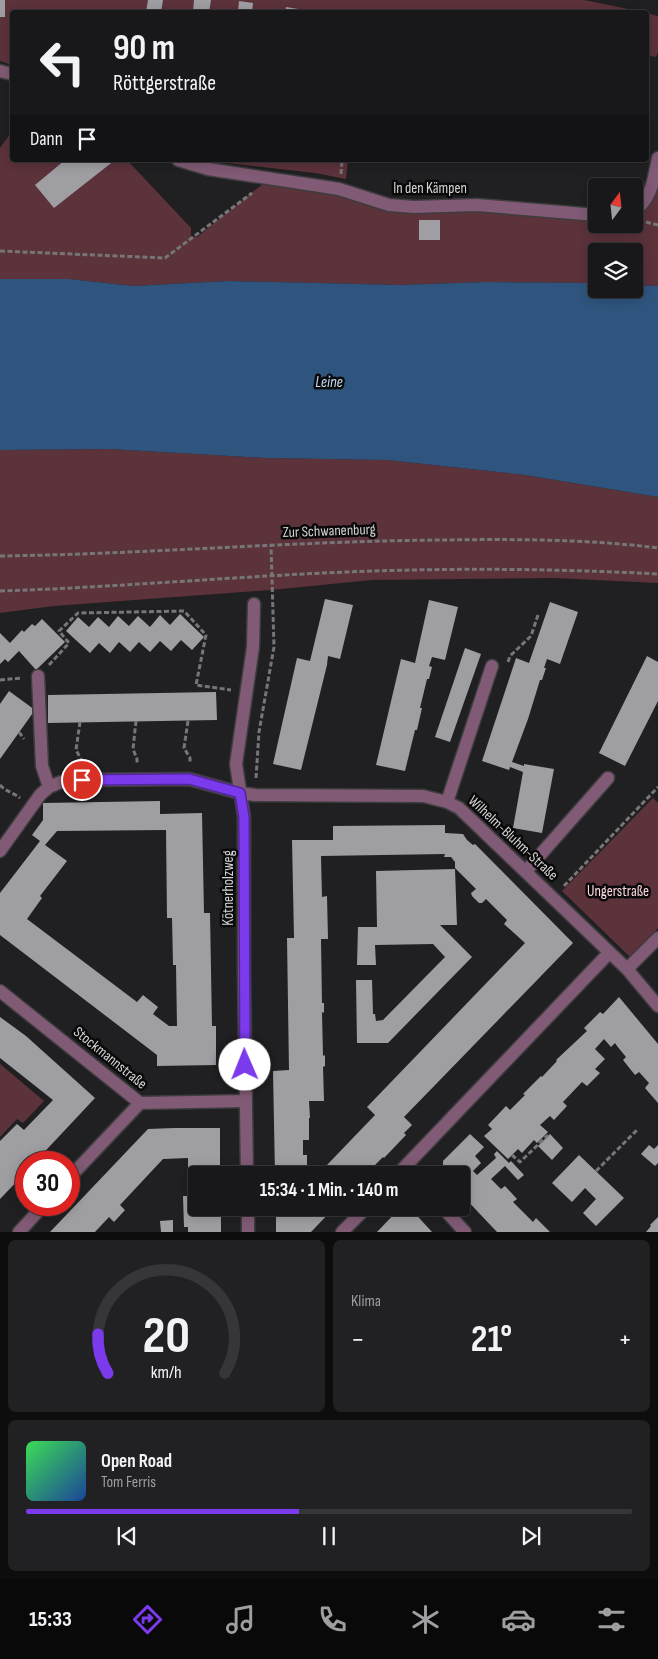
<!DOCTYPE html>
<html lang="de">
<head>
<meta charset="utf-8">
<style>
  body { margin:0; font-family:"Sofia Sans Condensed",sans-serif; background:#212022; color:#f1f3f6; height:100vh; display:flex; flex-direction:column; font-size:19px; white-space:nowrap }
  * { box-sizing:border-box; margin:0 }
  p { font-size:16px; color:#9f9fa2 }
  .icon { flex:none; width:28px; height:28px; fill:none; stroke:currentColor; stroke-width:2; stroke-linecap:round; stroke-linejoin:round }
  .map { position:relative; height:1232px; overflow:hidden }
  .side { display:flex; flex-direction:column; gap:8px; padding:8px; background:#0d0d0e; flex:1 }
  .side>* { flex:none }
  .hud { position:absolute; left:10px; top:10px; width:639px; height:152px; border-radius:5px; box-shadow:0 2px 12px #0003,0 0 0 1px #363638; background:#181719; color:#f1f3f6; overflow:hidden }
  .needle { width:32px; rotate:15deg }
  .fabs { position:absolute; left:588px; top:178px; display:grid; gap:10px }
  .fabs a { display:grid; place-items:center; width:55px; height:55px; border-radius:5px; background:#181719; box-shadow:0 2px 12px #0003,0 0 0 1px #363638; font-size:25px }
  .speed { position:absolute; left:15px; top:1151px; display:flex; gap:10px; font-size:25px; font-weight:700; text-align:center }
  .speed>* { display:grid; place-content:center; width:65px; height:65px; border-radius:50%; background:#181719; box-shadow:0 2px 12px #0003,0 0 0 1px #363638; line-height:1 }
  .speed .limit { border:8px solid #d22; background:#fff; color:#111 }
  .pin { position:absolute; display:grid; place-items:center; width:42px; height:42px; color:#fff; margin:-21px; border:2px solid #fff; border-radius:50%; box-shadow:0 1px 5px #0007 }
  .me { position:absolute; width:55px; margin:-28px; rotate:359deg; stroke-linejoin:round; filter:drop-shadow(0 0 4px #0008) }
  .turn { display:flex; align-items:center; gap:18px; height:105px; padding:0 20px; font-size:22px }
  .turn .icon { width:65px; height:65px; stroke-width:2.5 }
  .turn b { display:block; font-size:35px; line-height:42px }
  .then { display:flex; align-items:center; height:48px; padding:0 20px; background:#0003; gap:10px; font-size:19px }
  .big { font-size:38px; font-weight:700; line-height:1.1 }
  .side .tile { flex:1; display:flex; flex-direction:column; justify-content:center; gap:8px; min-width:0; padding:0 18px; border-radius:8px; background:#212022 }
  .side .dial { align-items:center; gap:0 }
  .dial svg { height:130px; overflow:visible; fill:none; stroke:#363638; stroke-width:7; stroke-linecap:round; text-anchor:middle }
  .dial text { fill:#f1f3f6; stroke:none }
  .song { display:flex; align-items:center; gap:15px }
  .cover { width:60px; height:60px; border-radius:8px; background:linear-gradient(135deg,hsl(130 70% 55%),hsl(220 70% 35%)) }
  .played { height:5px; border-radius:2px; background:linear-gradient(90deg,#7c3aed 45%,#363638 45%) }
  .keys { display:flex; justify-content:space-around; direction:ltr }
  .heat { display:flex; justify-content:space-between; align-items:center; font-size:28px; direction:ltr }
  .side .tiles { flex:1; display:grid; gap:8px; grid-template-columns:1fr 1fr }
  .tile:last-child { grid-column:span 2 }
  .trip { position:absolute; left:188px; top:1166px; width:282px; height:50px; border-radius:5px; background:#181719; box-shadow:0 2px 12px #0003,0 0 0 1px #363638; font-weight:700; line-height:50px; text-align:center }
  .dock { display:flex; height:80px; justify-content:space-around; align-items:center; background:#0a090a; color:#9f9fa2 }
  .dock .icon { width:35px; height:35px }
  .dock .current { color:#7c3aed }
  .dock b { font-size:22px; color:#f1f3f6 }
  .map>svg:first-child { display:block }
  .green { fill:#5c323b }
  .water { fill:#2f557e }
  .building { fill:#9f9fa3; fill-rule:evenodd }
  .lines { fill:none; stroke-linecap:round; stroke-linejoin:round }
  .minor-casing { stroke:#3d3c3e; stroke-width:15 }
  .path { stroke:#767677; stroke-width:3; stroke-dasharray:5 2.5; stroke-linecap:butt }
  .minor { stroke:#815a75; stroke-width:12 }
  .route-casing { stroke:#51269a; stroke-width:12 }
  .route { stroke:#7c3aed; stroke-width:9 }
  .labels { text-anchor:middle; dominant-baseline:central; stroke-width:5; stroke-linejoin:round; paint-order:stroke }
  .street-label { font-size:15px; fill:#d4d4d5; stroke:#0a090a }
  .park-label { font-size:15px; fill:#ffd7dd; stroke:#0a090a }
  .water-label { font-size:16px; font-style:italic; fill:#c3daf4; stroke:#0a090a }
</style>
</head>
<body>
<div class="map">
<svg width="658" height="1232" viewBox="0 0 658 1232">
  <rect width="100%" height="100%" fill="#201f21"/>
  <g class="green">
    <path d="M0,0H584L643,12H12V65L0,61Z"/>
    <path d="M646,13L658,16V52L656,57L646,55Z"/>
    <path d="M12,131V160H127L191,228V236L197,237L270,178L366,199L596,215V224H634V212L658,166V286L634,285V251H596V283L486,282L400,285L228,281L133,286L69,279H0V148Z"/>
    <path d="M200,160H348L346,179L315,173Z"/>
    <path d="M109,449L266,458L387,460L525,475L658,497V583L554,578L372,580L271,590L54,606L0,613V450Z"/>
    <path d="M653,798L658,803V928L630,957L562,891Z"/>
    <path d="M0,1064L44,1101L23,1123L17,1119L0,1137Z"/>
  </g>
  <path class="water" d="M0,279H69L133,286L228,281L400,285L486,282L593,283H596V289H634V285L658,286V497L525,475L387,460L266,458L109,449L0,450Z"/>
  <g class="building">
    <rect x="0" y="0" width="5" height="17"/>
    <path d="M148,0H163L161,12H146Z"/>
    <path d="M194,0H211L209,12H193Z"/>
    <path d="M239,1L253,3L252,12H238Z"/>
    <path d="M286,7L304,10L303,12H285Z"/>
    <path d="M65,160H115L54,208L35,185Z"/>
    <rect x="419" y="220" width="21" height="20"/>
    <path d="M325,599L353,605L340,659L328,656L327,665L301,770L273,764L297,658L310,661Z"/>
    <path d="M429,600L458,607L445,660L432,657L429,666L432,667L429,679H427L420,708H422L417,730H415L405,771L376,765L401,659L415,663Z"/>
    <path d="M550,602L578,612L560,664L547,659L544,668H546L542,680H540L528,719L512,762L524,766V764L554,769L542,833L513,828L523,772L510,767L509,770L482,761L516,658L529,663Z"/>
    <path d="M180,614L204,637L192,650L181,640L171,651L160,641L150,652L139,642L130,652L119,642L110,653L99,643L90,653L66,631L78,617L89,627L98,617L109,627L118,616L129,626L138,616L150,627L160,615L170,625Z"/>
    <path d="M42,619L65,642L36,670L19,651L8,662L5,659L0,664V633L10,643L22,630L24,632L32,624L35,626Z"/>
    <path d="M465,648L481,654L450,742L435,737Z"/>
    <path d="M647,656L658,662V701L625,766L599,753Z"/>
    <path d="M9,691L35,710L0,759V704Z"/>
    <path d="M216,692L217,720L48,723V695Z"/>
    <path d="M160,801V814L202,813L204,913H210L212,1026H216V1065L157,1066V1055L0,935V893L40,841L32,835L43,820V803ZM166,830L167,918H172L173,965H176L177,1026H169L153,1014L158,1007L143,995L137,1002L27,919L42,898L40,896L67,861L45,845L57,831Z"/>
    <path d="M445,825V833L463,834L467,840L473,845L475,844L573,943L404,1117L412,1125L404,1133L406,1135L384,1158L383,1157L365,1175H328L327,1165L375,1115L367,1107L525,943L504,924L507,920L486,899L482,903H479L472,896L471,893L476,889L455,868V862L451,857H444L445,854L321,856L322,897L327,896L328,939H321L322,1003H324V1013L322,1012L323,1056L325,1055V1066L323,1067L324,1101H309L310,1118H309V1140H303V1155H307V1173L303,1174V1175H275L273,1071L289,1070L287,938H294L292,840H333V826Z"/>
    <path d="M455,869L457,925H440L472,957L388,1043H357L356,980H372L373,1014H375L376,1021L383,1020L445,957L433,944L375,945L376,965H357L358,927H377L376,871Z"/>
    <path d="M619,997L658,1044V1103L645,1088L649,1083L639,1072L635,1075L623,1060L626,1057L617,1046L615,1043L611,1047L604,1039L595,1049L605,1059L595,1069L600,1073L587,1086L582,1082L563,1102L567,1106L554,1120L550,1116L540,1125L548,1132L537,1143L534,1140L522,1153L518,1149L508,1159L484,1136L492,1129L488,1125L506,1106L510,1110L525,1095L523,1094L541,1076L542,1077L557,1061L556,1060L587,1031L584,1028L600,1012L603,1014Z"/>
    <path d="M0,1017L26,1036L95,1098L35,1162H26V1172L0,1199V1141L17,1124L24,1130L53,1100L0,1058Z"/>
    <path d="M174,1128H220V1175H196V1208H221V1232H188V1227H184L183,1196H187L188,1185V1158L163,1159L120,1205L125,1210L114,1222L109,1217L95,1232H50L148,1129Z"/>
    <path d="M470,1134L484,1147L475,1156L481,1163L473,1171L477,1175L496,1158L494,1154L497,1151L509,1163L511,1161L524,1175L518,1180L505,1166L491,1179L501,1189L505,1186L517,1199L513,1202L533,1222L536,1218L550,1232H497L461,1194V1175H443V1161Z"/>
    <path d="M550,1134L563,1148L552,1160L538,1146Z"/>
    <path d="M649,1145L654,1149L658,1145V1163L655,1166L641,1154Z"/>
    <path d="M579,1155L624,1198L596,1226L583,1213L596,1199L585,1188L572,1202L552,1183Z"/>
    <path d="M276,1208H297L307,1213L312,1208H334L311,1232H276Z"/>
    <path d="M400,1208H410L432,1232H377Z"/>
    <path d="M658,1217V1232H646L651,1226L650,1225Z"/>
    <path d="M173,1220V1232H161L160,1221Z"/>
  </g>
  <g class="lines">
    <defs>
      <g id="minor">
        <path d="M0,71L12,74"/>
        <path d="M178,160L208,169L339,189L389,205L414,207L477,205L596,215"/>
        <path d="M634,212C653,196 653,181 658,158"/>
        <path d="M38,676L42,766L49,787"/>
        <path d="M447,802L492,666"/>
        <path d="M0,851L40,795L49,787L61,782L81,780L189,779L240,793L255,795L423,796L447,802L459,808L627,969L658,1006"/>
        <path d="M526,871L608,778"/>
        <path d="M627,969L658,938"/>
        <path d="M0,991L140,1103L245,1101"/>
        <path d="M247,1175L244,975V817L236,764L253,647L254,604"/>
        <path d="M397,1175L609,953"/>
        <path d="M69,1178L140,1103"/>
        <path d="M248,1208V1232"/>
        <path d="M443,1208L465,1232"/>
        <path d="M19,1232L44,1205"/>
        <path d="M342,1232L366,1208"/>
      </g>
    </defs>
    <use href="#minor" class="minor-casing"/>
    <g class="path">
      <path d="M341,174L342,160"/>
      <path d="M646,222L658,225"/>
      <path d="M0,251L165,258L252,193"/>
      <path d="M0,556C148,554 295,541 443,540C514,539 587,539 658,548"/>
      <path d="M0,591C125,587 249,575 374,571C469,568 563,569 658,574"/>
      <path d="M508,662L510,656L531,636L538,615"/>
      <path d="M49,665L69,643L59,631L78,613L184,611L206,635L196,685L231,690"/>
      <path d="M0,680L22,678"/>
      <path d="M136,721L133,749L137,759V765"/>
      <path d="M188,721L184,748L190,758V764"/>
      <path d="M80,722L76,750L81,759V765"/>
      <path d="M19,732L24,739"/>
      <path d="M256,778L259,732L274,647L271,545"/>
      <path d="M0,785C5,791 14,793 20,798"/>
      <path d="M564,886L658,787"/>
      <path d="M512,1155L520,1162L547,1136L546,1135"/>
      <path d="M596,1171L637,1130"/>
    </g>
    <use href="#minor" class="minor"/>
  </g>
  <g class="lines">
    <defs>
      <path id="route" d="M82,780L189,779L240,793L244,817L245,1065"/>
    </defs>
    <use href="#route" class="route-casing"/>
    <use href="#route" class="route"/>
  </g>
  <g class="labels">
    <g class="street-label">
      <text x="430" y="188">In den Kämpen</text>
      <text transform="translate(329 531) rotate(-2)">Zur Schwanenburg</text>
      <text transform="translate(513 838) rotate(43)">Wilhelm-Bluhm-Straße</text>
      <text transform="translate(228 888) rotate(-90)">Kötnerholzweg</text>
      <text transform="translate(110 1058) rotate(39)">Stockmannstraße</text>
    </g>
    <g class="park-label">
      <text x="618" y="891">Ungerstraße</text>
    </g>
    <g class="water-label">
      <text x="329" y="382">Leine</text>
    </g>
  </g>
</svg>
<div class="fabs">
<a><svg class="needle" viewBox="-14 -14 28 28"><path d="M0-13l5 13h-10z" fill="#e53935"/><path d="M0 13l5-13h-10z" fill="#9f9fa2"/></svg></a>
<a><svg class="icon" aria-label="layers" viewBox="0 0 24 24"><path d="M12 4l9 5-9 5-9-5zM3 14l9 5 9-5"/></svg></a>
</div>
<div class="speed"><div class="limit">30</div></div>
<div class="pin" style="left:82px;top:780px;background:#d93025"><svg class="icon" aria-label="arrive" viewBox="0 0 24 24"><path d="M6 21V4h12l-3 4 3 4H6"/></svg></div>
<svg class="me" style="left:245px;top:1065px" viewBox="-20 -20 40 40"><circle r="19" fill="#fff"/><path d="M0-13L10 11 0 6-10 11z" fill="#7c3aed"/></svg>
<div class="trip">15:34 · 1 Min. · 140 m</div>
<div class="hud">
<div class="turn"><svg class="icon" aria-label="left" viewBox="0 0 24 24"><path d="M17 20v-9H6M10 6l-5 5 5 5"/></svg><div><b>90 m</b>Röttgerstraße</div></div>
<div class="then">Dann<svg class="icon" aria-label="arrive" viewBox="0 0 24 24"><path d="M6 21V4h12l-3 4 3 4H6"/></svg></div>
</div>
</div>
<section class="side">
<div class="tiles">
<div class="tile dial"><svg viewBox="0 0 100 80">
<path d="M14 69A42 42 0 1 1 86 69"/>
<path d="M14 69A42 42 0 0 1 8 45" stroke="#7c3aed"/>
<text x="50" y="56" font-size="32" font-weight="700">20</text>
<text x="50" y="72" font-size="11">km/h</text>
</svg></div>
<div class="tile"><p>Klima</p>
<div class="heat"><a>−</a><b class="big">21°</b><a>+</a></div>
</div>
<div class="tile">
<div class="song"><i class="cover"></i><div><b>Open Road</b><p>Tom Ferris</p></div></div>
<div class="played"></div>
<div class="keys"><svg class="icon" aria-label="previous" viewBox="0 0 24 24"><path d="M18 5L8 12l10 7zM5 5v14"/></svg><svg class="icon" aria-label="pause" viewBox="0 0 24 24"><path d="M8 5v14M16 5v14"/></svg><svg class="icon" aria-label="next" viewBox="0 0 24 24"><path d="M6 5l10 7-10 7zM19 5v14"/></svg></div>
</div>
</div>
</section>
<nav class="dock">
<b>15:33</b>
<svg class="icon current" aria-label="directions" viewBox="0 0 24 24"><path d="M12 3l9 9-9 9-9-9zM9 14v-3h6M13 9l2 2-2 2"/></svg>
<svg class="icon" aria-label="music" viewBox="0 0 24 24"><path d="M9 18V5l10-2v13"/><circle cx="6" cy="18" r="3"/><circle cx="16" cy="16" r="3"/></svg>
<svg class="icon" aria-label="phone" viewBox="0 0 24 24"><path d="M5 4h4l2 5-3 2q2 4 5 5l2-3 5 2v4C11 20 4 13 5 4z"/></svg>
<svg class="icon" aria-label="climate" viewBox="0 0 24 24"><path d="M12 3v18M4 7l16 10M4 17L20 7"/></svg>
<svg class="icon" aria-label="car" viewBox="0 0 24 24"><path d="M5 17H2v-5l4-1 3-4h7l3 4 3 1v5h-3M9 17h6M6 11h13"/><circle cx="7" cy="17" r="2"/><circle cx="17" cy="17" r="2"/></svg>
<svg class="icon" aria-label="filters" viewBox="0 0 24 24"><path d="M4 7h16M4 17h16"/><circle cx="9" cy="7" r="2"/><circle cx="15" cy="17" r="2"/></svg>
</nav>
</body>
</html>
